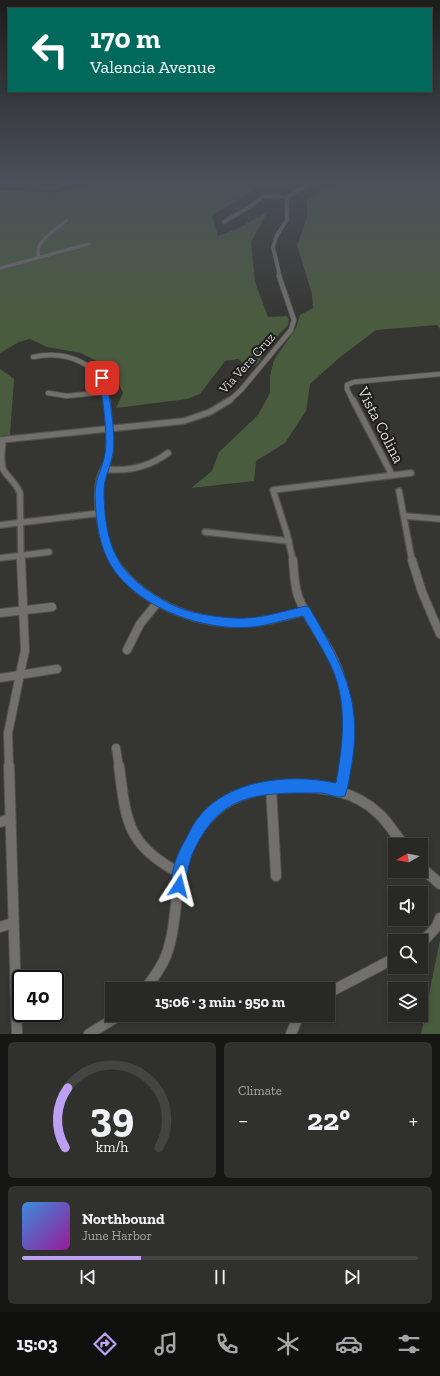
<!DOCTYPE html>
<html lang="en">
<head>
<meta charset="utf-8">
<style>
  body { margin:0; font-family:"Zilla Slab",serif; background:#30302d; color:#f1f3f6; height:100vh; display:flex; flex-direction:column; font-size:15px; white-space:nowrap }
  * { box-sizing:border-box; margin:0 }
  p { font-size:13px; color:#a5a6a7 }
  .icon { flex:none; width:22px; height:22px; fill:none; stroke:currentColor; stroke-width:2; stroke-linecap:round; stroke-linejoin:round }
  .map { position:relative; height:1034px; overflow:hidden }
  .side { display:flex; flex-direction:column; gap:8px; padding:8px; background:#161614; flex:1 }
  .side>* { flex:none }
  .banner { position:absolute; left:8px; top:8px; width:424px; height:84px; border-radius:0px; box-shadow:0 2px 6px #0003,0 0 0 1px #444442; background:#00695c; color:#fff; overflow:hidden }
  .needle { width:26px; rotate:261deg }
  .tools { position:absolute; left:388px; top:838px; display:grid; gap:8px }
  .tools a { display:grid; place-items:center; width:40px; height:40px; border-radius:0px; background:#282825; box-shadow:0 2px 6px #0003,0 0 0 1px #444442; font-size:20px }
  .speed { position:absolute; left:12px; top:970px; display:flex; gap:8px; font-size:20px; font-weight:700; text-align:center }
  .speed>* { display:grid; place-content:center; width:52px; height:52px; border-radius:50%; background:#282825; box-shadow:0 2px 6px #0003,0 0 0 1px #444442; line-height:1 }
  .speed .limit { border:2px solid #111; border-radius:6px; background:#fff; color:#111 }
  .pin { position:absolute; display:grid; place-items:center; width:34px; height:34px; color:#fff; margin:-17px; border-radius:8px; box-shadow:0 2px 6px #0006 }
  .me { position:absolute; width:44px; margin:-22px; rotate:9deg; stroke-linejoin:round; filter:drop-shadow(0 0 3px #0008) }
  .turn { display:flex; align-items:center; gap:14px; height:84px; padding:0 16px; font-size:18px }
  .turn .icon { width:52px; height:52px; stroke-width:2.5 }
  .turn b { display:block; font-size:28px; line-height:34px }
  .big { font-size:30px; font-weight:700; line-height:1.1 }
  .side .widget { flex:1; display:flex; flex-direction:column; justify-content:center; gap:6px; min-width:0; padding:0 14px; border-radius:6px; background:#30302d }
  .side .dial { align-items:center; gap:0 }
  .dial svg { height:104px; overflow:visible; fill:none; stroke:#444442; stroke-width:7; stroke-linecap:round; text-anchor:middle }
  .dial text { fill:#f1f3f6; stroke:none }
  .song { display:flex; align-items:center; gap:12px }
  .cover { width:48px; height:48px; border-radius:6px; background:linear-gradient(135deg,hsl(210 70% 55%),hsl(300 70% 35%)) }
  .played { height:4px; border-radius:2px; background:linear-gradient(90deg,#bca0f2 30%,#444442 30%) }
  .keys { display:flex; justify-content:space-around; direction:ltr }
  .heat { display:flex; justify-content:space-between; align-items:center; font-size:22px; direction:ltr }
  .side .tiles { flex:1; display:grid; gap:8px; grid-template-columns:1fr 1fr }
  .widget:last-child { grid-column:span 2 }
  .trip { position:absolute; left:105px; top:982px; width:230px; height:40px; border-radius:0px; background:#282825; box-shadow:0 2px 6px #0003,0 0 0 1px #444442; font-weight:700; line-height:40px; text-align:center }
  .menu { display:flex; height:64px; justify-content:space-around; align-items:center; background:#10100f; color:#a5a6a7 }
  .menu .icon { width:28px; height:28px }
  .menu .active { color:#bca0f2 }
  .menu b { font-size:18px; color:#f1f3f6 }
  .map>svg:first-child { display:block }
  .green { fill:#4a5c3e }
  .water { fill:#1a5e65 }
  .lines { fill:none; stroke-linecap:round; stroke-linejoin:round }
  .minor-far4-casing { stroke:#51514e; stroke-width:4.5 }
  .minor-far3-casing { stroke:#51514e; stroke-width:6 }
  .minor-far2-casing { stroke:#51514e; stroke-width:8 }
  .minor-far1-casing { stroke:#51514e; stroke-width:10 }
  .minor-casing { stroke:#51514e; stroke-width:12 }
  .minor-far4 { stroke:#71706d; stroke-width:3.5 }
  .minor-far3 { stroke:#71706d; stroke-width:4.5 }
  .minor-far2 { stroke:#71706d; stroke-width:5.5 }
  .minor-far1 { stroke:#71706d; stroke-width:8 }
  .minor { stroke:#71706d; stroke-width:10 }
  .route { fill:#1a73e8; stroke:#114b97 }
  .labels { text-anchor:middle; dominant-baseline:central; stroke-width:4; stroke-linejoin:round; paint-order:stroke }
  .far-street-label { font-size:13px; fill:#d8d8d6; stroke:#1d1c1b }
  .street-label { font-size:16px; fill:#d8d8d6; stroke:#1d1c1b }
</style>
</head>
<body>
<div class="map">
<svg width="440" height="1034" viewBox="0 0 440 1034">
  <rect width="100%" height="100%" fill="#353531"/>
  <g class="green">
    <path d="M90,181H246L252,190L239,200L212,215L218,236L239,228L268,211L251,242L255,282L268,317L287,316L289,320L288,325L269,345L258,363L252,367L247,366L238,359L225,361L200,394L187,399L116,408L123,393L112,369L81,353L47,347L30,339L19,342L0,353V191L3,190L56,193Z"/>
    <path d="M343,181L380,183L394,181L427,182L440,181V329L437,325L376,330L339,358L310,384L306,411L285,443L256,461L254,481L191,488L212,471L219,452L258,415L270,393V376L274,360L296,328L300,315L313,308L312,294L297,245L307,217V200C318,190 329,185 343,181Z"/>
    <path d="M0,369L14,379L10,435L0,436Z"/>
    <path d="M440,940V1034H421Z"/>
  </g>
  <path class="water" d="M41,181H79L59,190L32,188L35,184Z"/>
  <g class="lines">
    <defs>
      <g id="minor-far4">
        <path d="M224,222L251,206L263,196L287,197"/>
        <path d="M39,257C33,242 56,230 66,221"/>
        <path d="M0,268L89,244"/>
        <path d="M280,277L273,247L277,235L287,220V197L313,181"/>
      </g>
      <g id="minor-far3">
        <path d="M33,357C66,350 104,363 107,401"/>
        <path d="M48,393L67,396L106,392"/>
        <path d="M229,401L241,390L291,330L294,320L279,276"/>
        <path d="M353,401L347,389V385L354,382L440,374"/>
      </g>
      <g id="minor-far2">
        <path d="M107,400C108,418 111,436 109,455C108,463 102,470 100,478C94,499 101,542 114,561"/>
        <path d="M353,400L392,475"/>
        <path d="M0,440L184,421L210,412L230,400"/>
        <path d="M3,440C2,449 0,461 3,469C7,477 15,481 20,493L21,561"/>
        <path d="M104,469C128,472 149,467 168,453"/>
        <path d="M399,491L412,561"/>
        <path d="M405,516L440,519"/>
        <path d="M0,525L101,513"/>
        <path d="M205,532L289,541"/>
        <path d="M0,558L49,552"/>
        <path d="M293,561L287,534L273,490L411,473"/>
      </g>
      <g id="minor-far1">
        <path d="M113,560C140,602 193,624 243,623C264,623 285,616 306,611"/>
        <path d="M293,560C294,572 294,584 298,596C306,619 324,637 334,660C350,694 350,730 345,767"/>
        <path d="M412,560L422,592L440,634"/>
        <path d="M0,613L52,607"/>
        <path d="M127,650L140,624L158,602"/>
        <path d="M0,678L57,669"/>
        <path d="M116,748L119,767"/>
        <path d="M9,767L8,733L25,650L21,560"/>
      </g>
      <g id="minor">
        <path d="M9,766L17,1034"/>
        <path d="M119,766C126,821 127,846 180,873"/>
        <path d="M271,787L276,876"/>
        <path d="M341,791L345,766"/>
        <path d="M0,822L10,819"/>
        <path d="M421,867L440,884"/>
        <path d="M0,927L13,923"/>
        <path d="M421,944L437,926L440,918"/>
        <path d="M145,989C153,979 161,968 166,956C176,929 175,900 180,872C183,858 189,845 197,833C218,799 250,788 289,787C322,787 355,790 379,814C389,823 395,835 404,845"/>
        <path d="M328,993L395,958"/>
        <path d="M89,1034L120,1015"/>
        <path d="M291,1034L299,1015"/>
      </g>
    </defs>
    <use href="#minor-far4" class="minor-far4-casing"/>
    <use href="#minor-far3" class="minor-far3-casing"/>
    <use href="#minor-far2" class="minor-far2-casing"/>
    <use href="#minor-far1" class="minor-far1-casing"/>
    <use href="#minor" class="minor-casing"/>
    <use href="#minor-far4" class="minor-far4"/>
    <use href="#minor-far3" class="minor-far3"/>
    <use href="#minor-far2" class="minor-far2"/>
    <use href="#minor-far1" class="minor-far1"/>
    <use href="#minor" class="minor"/>
  </g>
  <linearGradient id="sky" x2="0" y2="1"><stop stop-color="#1d1d1b"/><stop offset="0.56" stop-color="#4b515a"/><stop offset="1" stop-color="#4b515a" stop-opacity="0"/></linearGradient>
  <rect width="440" height="326" fill="url(#sky)"/>
  <path class="route" d="M102,376L105,378C110,393 116,439 113,453C111,467 104,477 104,491C104,515 107,541 119,561C130,582 165,604 186,610C201,615 219,617 234,618C258,620 283,611 306,606L309,607C340,661 363,698 352,763C350,773 349,785 345,796C337,799 330,794 321,793C315,793 309,793 303,793C247,793 216,800 192,855C187,867 188,880 184,891L179,893L174,891C168,878 176,857 183,844C188,836 192,825 198,818C227,779 291,773 336,783C342,748 347,713 336,678C328,656 314,636 303,616C287,619 270,625 253,627C205,632 138,608 112,567C98,545 96,519 95,494C95,478 103,468 105,453C108,439 103,393 98,378Z"/>
  <g class="labels">
    <g class="far-street-label">
      <text transform="translate(247 363) rotate(-48)">Via Vera Cruz</text>
    </g>
    <g class="street-label">
      <text transform="translate(381 425) rotate(63)">Vista Colina</text>
    </g>
  </g>
</svg>
<div class="tools">
<a><svg class="needle" viewBox="-14 -14 28 28"><path d="M0-13l5 13h-10z" fill="#e53935"/><path d="M0 13l5-13h-10z" fill="#a5a6a7"/></svg></a>
<a><svg class="icon" aria-label="sound" viewBox="0 0 24 24"><path d="M4 9h4l5-4v14l-5-4H4zM17 9q2 3 0 6"/></svg></a>
<a><svg class="icon" aria-label="search" viewBox="0 0 24 24"><circle cx="10" cy="10" r="6"/><path d="M15 15l6 6"/></svg></a>
<a><svg class="icon" aria-label="layers" viewBox="0 0 24 24"><path d="M12 4l9 5-9 5-9-5zM3 14l9 5 9-5"/></svg></a>
</div>
<div class="speed"><div class="limit">40</div></div>
<div class="pin" style="left:102px;top:378px;background:#d93025"><svg class="icon" aria-label="arrive" viewBox="0 0 24 24"><path d="M6 21V4h12l-3 4 3 4H6"/></svg></div>
<svg class="me" style="left:179px;top:886px" viewBox="-20 -20 40 40"><path d="M0-17L14 15 0 8-14 15z" fill="#1a73e8" stroke="#fff" stroke-width="4"/></svg>
<div class="trip">15:06 · 3 min · 950 m</div>
<div class="banner">
<div class="turn"><svg class="icon" aria-label="left" viewBox="0 0 24 24"><path d="M17 20v-9H6M10 6l-5 5 5 5"/></svg><div><b>170 m</b>Valencia Avenue</div></div>
</div>
</div>
<section class="side">
<div class="tiles">
<div class="widget dial"><svg viewBox="0 0 100 80">
<path d="M14 69A42 42 0 1 1 86 69"/>
<path d="M14 69A42 42 0 0 1 16 23" stroke="#bca0f2"/>
<text x="50" y="56" font-size="32" font-weight="700">39</text>
<text x="50" y="72" font-size="11">km/h</text>
</svg></div>
<div class="widget"><p>Climate</p>
<div class="heat"><a>−</a><b class="big">22°</b><a>+</a></div>
</div>
<div class="widget">
<div class="song"><i class="cover"></i><div><b>Northbound</b><p>June Harbor</p></div></div>
<div class="played"></div>
<div class="keys"><svg class="icon" aria-label="previous" viewBox="0 0 24 24"><path d="M18 5L8 12l10 7zM5 5v14"/></svg><svg class="icon" aria-label="pause" viewBox="0 0 24 24"><path d="M8 5v14M16 5v14"/></svg><svg class="icon" aria-label="next" viewBox="0 0 24 24"><path d="M6 5l10 7-10 7zM19 5v14"/></svg></div>
</div>
</div>
</section>
<nav class="menu">
<b>15:03</b>
<svg class="icon active" aria-label="directions" viewBox="0 0 24 24"><path d="M12 3l9 9-9 9-9-9zM9 14v-3h6M13 9l2 2-2 2"/></svg>
<svg class="icon" aria-label="music" viewBox="0 0 24 24"><path d="M9 18V5l10-2v13"/><circle cx="6" cy="18" r="3"/><circle cx="16" cy="16" r="3"/></svg>
<svg class="icon" aria-label="phone" viewBox="0 0 24 24"><path d="M5 4h4l2 5-3 2q2 4 5 5l2-3 5 2v4C11 20 4 13 5 4z"/></svg>
<svg class="icon" aria-label="climate" viewBox="0 0 24 24"><path d="M12 3v18M4 7l16 10M4 17L20 7"/></svg>
<svg class="icon" aria-label="car" viewBox="0 0 24 24"><path d="M5 17H2v-5l4-1 3-4h7l3 4 3 1v5h-3M9 17h6M6 11h13"/><circle cx="7" cy="17" r="2"/><circle cx="17" cy="17" r="2"/></svg>
<svg class="icon" aria-label="filters" viewBox="0 0 24 24"><path d="M4 7h16M4 17h16"/><circle cx="9" cy="7" r="2"/><circle cx="15" cy="17" r="2"/></svg>
</nav>
</body>
</html>
